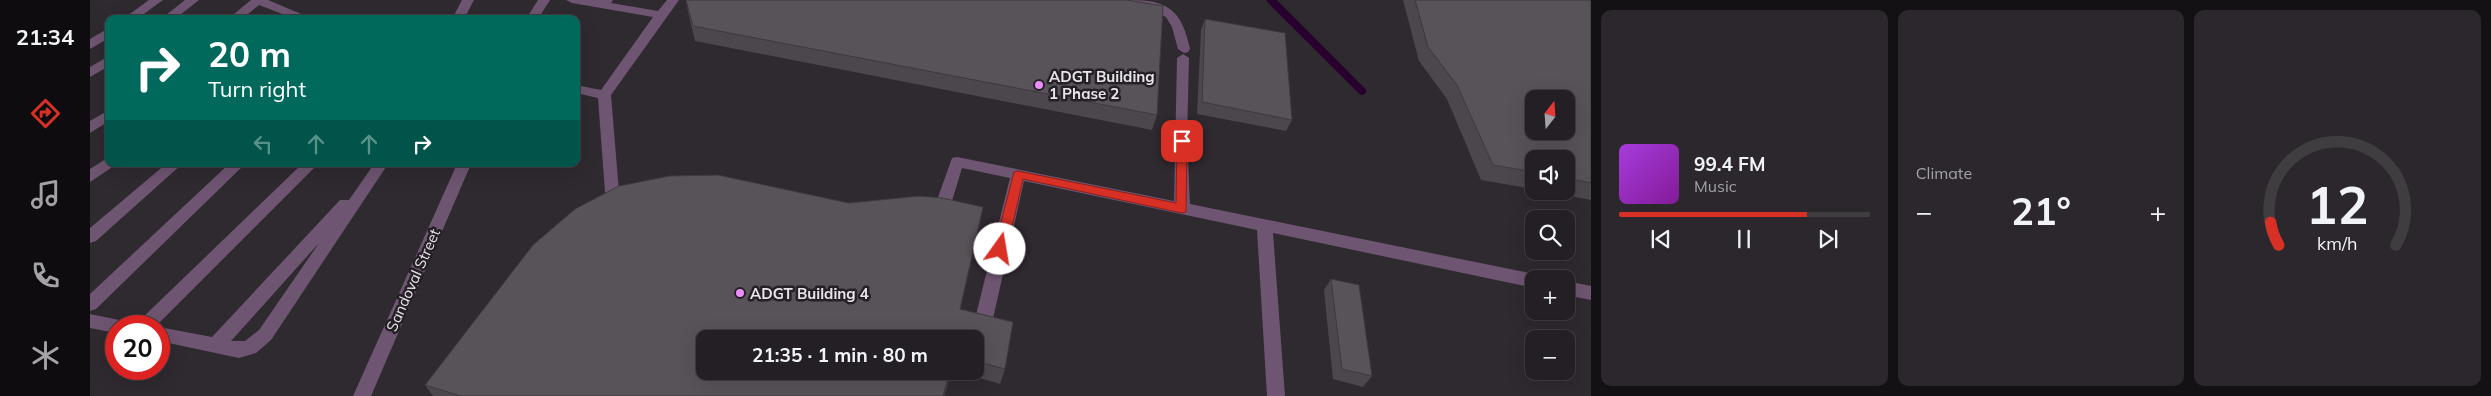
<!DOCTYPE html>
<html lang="en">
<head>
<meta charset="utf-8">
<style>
  body { margin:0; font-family:Mulish,sans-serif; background:#2b272c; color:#f1f3f6; height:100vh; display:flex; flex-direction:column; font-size:19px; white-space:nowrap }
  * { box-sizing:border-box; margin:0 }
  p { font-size:16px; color:#a3a2a6 }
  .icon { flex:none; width:28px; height:28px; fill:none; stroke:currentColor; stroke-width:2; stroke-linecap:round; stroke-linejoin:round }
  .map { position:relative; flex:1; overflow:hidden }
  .details { display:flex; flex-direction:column; gap:10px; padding:10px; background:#131114; width:900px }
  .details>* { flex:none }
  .banner { position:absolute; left:15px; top:15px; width:475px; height:152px; border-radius:10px; box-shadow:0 5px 20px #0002,0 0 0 1px #403d41; background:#00695c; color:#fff; overflow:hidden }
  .needle { width:32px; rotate:17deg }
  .controls { position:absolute; left:1435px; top:90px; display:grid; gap:10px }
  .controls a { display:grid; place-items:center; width:50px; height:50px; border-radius:10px; background:#231f24; box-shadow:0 5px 20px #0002,0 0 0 1px #403d41; font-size:25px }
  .speed { position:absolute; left:15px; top:315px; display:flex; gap:10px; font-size:25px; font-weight:700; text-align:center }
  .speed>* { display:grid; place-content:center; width:65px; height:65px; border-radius:50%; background:#231f24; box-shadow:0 5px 20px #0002,0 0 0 1px #403d41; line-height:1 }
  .speed .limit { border:8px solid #d22; background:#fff; color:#111 }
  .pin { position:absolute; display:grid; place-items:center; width:42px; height:42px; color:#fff; margin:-21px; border-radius:10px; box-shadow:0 2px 8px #0006 }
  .me { position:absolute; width:55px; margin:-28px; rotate:13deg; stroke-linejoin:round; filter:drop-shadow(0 0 4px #0008) }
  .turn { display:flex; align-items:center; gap:18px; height:105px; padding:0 20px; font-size:22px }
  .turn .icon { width:65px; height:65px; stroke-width:2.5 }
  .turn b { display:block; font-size:35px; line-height:42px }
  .lanes { display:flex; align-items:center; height:48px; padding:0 20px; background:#0003; justify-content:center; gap:25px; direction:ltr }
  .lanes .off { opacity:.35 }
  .big { font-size:38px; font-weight:700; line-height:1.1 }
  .details .widget { flex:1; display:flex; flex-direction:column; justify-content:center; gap:8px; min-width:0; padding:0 18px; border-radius:10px; background:#2b272c }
  .details .dial { align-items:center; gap:0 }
  .dial svg { height:130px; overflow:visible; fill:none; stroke:#403d41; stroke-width:7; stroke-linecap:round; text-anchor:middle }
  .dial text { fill:#f1f3f6; stroke:none }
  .song { display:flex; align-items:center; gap:15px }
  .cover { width:60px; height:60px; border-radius:8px; background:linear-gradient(135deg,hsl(280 70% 55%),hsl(290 70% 35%)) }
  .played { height:5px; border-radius:2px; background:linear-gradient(90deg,#d93025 75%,#403d41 75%) }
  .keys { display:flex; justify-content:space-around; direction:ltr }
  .heat { display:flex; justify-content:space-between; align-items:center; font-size:28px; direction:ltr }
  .details .tiles { flex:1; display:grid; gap:10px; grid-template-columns:repeat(3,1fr) }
  .trip { position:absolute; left:606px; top:330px; width:288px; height:50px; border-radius:10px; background:#231f24; box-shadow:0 5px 20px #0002,0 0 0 1px #403d41; font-weight:700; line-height:50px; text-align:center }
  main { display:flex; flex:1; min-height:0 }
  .tabs { display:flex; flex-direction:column; width:90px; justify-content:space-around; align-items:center; background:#0e0c0e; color:#a3a2a6 }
  .tabs .icon { width:35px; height:35px }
  .tabs .active { color:#d93025 }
  .tabs b { font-size:22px; color:#f1f3f6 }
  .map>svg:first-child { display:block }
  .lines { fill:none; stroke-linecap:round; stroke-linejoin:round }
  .stream { stroke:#27002d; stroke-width:8 }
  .minor { fill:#6e5571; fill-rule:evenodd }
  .wall { fill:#4c474d }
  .shaded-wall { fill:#3e393e }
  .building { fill:#585259; stroke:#3e393e; fill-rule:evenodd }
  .route { fill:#d93025; stroke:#8d1f18 }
  .poi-dot { fill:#ec8cfb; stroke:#252026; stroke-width:2 }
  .labels { text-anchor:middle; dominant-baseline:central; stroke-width:5; stroke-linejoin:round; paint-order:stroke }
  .poi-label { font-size:15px; font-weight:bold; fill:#e8e5e9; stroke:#252026; text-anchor:start }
  .street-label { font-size:15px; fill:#e8e5e9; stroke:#252026 }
</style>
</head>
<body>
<main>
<nav class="tabs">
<b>21:34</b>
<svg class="icon active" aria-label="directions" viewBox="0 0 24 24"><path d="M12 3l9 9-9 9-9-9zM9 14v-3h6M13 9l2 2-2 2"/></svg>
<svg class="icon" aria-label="music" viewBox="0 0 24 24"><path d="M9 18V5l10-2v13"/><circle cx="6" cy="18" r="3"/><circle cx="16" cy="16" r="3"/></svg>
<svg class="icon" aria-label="phone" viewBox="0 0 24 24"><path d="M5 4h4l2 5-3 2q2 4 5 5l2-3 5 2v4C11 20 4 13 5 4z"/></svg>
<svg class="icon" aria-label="climate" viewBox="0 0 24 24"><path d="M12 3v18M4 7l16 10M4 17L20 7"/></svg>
</nav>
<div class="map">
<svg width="1501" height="396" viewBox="0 0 1501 396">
  <rect width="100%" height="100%" fill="#2f2930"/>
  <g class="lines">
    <path class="stream" d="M1181,0L1272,91"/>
    <g class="minor">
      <path d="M59,0H73L47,19H33Z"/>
      <path d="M95,0H109L85,19H71Z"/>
      <path d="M161,0H178L223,19H205L169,5L152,19H138Z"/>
      <path d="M372,0H384L374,19H362Z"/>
      <path d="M448,0H460L448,19H436Z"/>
      <path d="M476,0H523L521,3L568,11L577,0H589L521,95L529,192L527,196H517L515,192L508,98L486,93V85L511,90L563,17L482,3Z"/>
      <path d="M1040,0C1079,0 1092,11 1100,49L1098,52L1094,53L1088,49L1082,27L1076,17Z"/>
      <path d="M19,28V38L0,49V39Z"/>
      <path d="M1093,54L1099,58L1097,138L1100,204L1444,274L1451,279H1444V288L1183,233L1195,396H1177L1167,230L934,181L902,323L899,328L893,330L887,328L884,323L920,178L872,168L858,214L855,218H845L842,214L862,158L867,157L1084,201L1087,58Z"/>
      <path d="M19,56V66L0,77V67Z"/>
      <path d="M19,110V121L0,133V121Z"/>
      <path d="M19,157V164H25L24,166L0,182V169Z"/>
      <path d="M76,164H92L6,241L0,243V228Z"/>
      <path d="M139,164H155L6,309L0,311V294Z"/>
      <path d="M212,164H228L66,326H47L49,321Z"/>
      <path d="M284,164H298L181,340L166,353L149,358L69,341V327L122,337L250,200H259ZM229,243L169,330L155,341H141Z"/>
      <path d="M367,164H381L281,396H263Z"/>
      <path d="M1476,281L1501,286V300L1476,295Z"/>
      <path d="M0,314L34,321L37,326H26V333L0,328Z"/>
    </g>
  </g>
  <g class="wall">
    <path d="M596,0L1067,115L1062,130L605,41L598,12Z"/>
    <path d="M1313,0H1501V200L1454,191H1476V159H1444V189L1391,180L1357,99L1329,61Z"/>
    <path d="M1115,19L1202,120L1196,131L1107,114L1111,30Z"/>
    <path d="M759,203L890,224L870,309L915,369L910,384L867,371H885V339H615L855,396H343L335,385Z"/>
    <path d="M1241,279L1282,376L1273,387L1243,379L1234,290Z"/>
  </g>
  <g class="shaded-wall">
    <path d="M893,207L890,224L867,325L870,309Z"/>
    <path d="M860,371H862L855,396H853Z"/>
  </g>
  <g class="building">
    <path d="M596,0H1037L1073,6L1067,115L603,26Z"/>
    <path d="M1325,0H1501V183L1476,178V159H1444V172L1403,165L1367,85L1338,47ZM1444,99H1476V131H1444Z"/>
    <path d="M1115,19L1195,33L1202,120L1112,102Z"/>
    <path d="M628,175L759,203L829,196L852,198L893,207L870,309L923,322L915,369L885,361V339H615V371H860L853,396H371L335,385L443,245L485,209L529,186L579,176Z"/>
    <path d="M1241,279L1269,285L1282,376L1252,369Z"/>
  </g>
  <path class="route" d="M1092,137L1097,141L1096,212L1092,213L933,179L917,249L910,253L906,252L904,249L924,172L928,171L1086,203L1087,141Z"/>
  <g class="poi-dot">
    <circle cx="949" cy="85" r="5"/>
    <circle cx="650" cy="293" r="5"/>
  </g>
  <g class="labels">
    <g class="poi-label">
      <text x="959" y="76">ADGT Building<tspan x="959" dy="17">1 Phase 2</tspan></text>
      <text x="660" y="293">ADGT Building 4</text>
    </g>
    <g class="street-label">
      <text transform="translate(323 280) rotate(-66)">Sandoval Street</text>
    </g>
  </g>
</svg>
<div class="controls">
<a><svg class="needle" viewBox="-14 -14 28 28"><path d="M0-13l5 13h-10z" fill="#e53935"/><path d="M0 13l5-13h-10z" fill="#a3a2a6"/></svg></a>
<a><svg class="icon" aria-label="sound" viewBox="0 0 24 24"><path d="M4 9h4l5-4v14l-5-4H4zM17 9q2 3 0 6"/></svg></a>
<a><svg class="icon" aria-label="search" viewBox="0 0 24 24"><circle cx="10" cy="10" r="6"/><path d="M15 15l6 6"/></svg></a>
<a>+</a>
<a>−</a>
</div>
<div class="speed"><div class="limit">20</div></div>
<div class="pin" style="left:1092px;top:141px;background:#d93025"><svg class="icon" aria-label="arrive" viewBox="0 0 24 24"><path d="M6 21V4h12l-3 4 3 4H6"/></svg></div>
<svg class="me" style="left:910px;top:249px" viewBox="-20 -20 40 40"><circle r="19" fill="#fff"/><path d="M0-13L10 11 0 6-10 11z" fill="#d93025"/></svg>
<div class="trip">21:35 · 1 min · 80 m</div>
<div class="banner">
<div class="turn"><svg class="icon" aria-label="right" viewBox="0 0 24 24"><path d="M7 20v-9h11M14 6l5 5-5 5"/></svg><div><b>20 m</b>Turn right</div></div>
<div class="lanes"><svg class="icon off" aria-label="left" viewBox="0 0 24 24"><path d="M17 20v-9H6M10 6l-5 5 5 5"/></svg><svg class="icon off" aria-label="ahead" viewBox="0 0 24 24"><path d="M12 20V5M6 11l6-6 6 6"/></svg><svg class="icon off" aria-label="ahead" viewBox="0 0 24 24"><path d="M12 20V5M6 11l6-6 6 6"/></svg><svg class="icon" aria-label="right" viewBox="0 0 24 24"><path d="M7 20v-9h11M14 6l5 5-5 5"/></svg></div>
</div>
</div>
<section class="details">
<div class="tiles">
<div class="widget">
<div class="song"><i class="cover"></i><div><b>99.4 FM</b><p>Music</p></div></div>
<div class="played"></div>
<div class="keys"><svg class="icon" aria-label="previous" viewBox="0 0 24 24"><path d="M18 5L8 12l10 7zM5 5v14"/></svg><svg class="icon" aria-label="pause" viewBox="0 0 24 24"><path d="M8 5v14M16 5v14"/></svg><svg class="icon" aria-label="next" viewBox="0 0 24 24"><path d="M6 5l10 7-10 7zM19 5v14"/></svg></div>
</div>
<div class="widget"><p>Climate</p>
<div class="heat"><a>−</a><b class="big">21°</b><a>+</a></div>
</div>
<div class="widget dial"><svg viewBox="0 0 100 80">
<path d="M14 69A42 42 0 1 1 86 69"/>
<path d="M14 69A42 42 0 0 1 9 55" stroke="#d93025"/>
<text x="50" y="56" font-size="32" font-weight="700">12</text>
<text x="50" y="72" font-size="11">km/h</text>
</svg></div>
</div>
</section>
</main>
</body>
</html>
